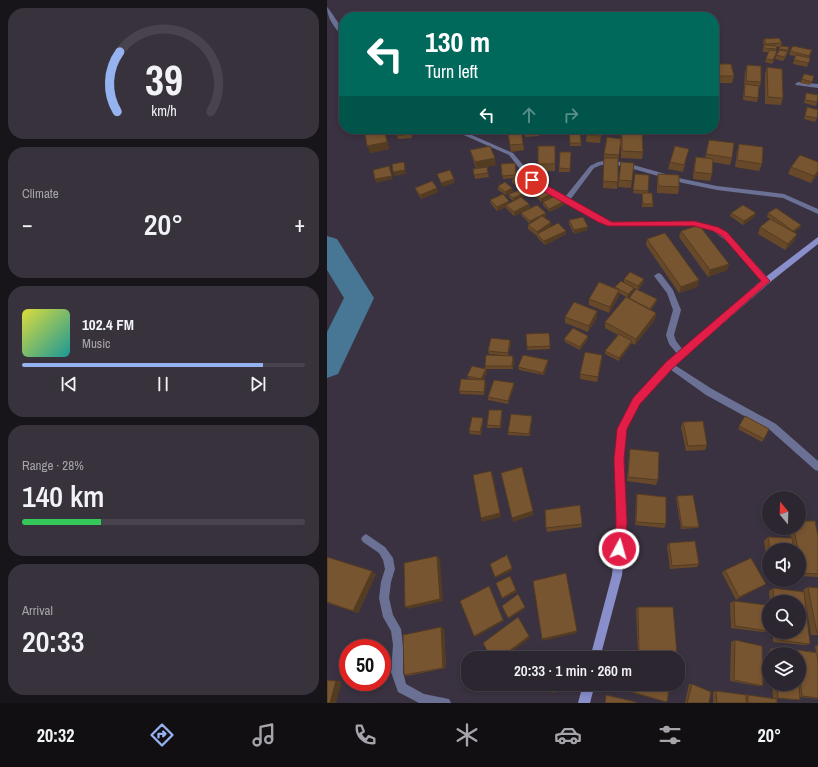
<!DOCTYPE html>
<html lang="en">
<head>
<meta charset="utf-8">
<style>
  body { margin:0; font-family:"Archivo Narrow",sans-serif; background:#38323c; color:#f1f3f6; height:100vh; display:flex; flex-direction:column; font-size:15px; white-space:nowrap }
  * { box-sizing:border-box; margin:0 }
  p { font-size:13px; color:#a6a5ab }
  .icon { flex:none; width:22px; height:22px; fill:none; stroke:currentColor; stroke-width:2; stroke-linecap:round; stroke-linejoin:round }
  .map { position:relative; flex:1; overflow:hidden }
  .drawer { display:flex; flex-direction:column; gap:8px; padding:8px; background:#18151a; width:327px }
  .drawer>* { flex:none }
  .guide { position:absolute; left:12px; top:12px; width:380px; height:122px; border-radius:16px; box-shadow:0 2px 6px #0003,0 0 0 1px #48434c; background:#00695c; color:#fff; overflow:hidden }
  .needle { width:26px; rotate:341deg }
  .tools { position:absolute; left:435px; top:491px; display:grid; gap:8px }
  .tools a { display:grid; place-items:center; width:44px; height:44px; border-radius:50%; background:#2c2630; box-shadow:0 2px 6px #0003,0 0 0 1px #48434c; font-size:20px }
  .speed { position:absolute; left:12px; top:639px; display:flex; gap:8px; font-size:20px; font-weight:700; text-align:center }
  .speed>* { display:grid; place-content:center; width:52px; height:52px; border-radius:50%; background:#2c2630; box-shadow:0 2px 6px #0003,0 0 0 1px #48434c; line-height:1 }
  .speed .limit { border:6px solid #d22; background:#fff; color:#111 }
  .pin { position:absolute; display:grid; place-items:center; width:34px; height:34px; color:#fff; margin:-17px; border:2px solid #fff; border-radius:50%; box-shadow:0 1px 4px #0007 }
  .me { position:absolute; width:44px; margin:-22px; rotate:6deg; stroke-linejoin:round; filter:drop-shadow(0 0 3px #0008) }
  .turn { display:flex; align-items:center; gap:14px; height:84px; padding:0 20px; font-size:18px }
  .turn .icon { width:52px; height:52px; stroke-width:2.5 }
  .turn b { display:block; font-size:28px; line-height:34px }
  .lanes { display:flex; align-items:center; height:38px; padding:0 20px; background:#0003; justify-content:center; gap:20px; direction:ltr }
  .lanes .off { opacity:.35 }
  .big { font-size:30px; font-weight:600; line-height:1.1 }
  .drawer .card { flex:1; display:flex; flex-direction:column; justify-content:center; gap:6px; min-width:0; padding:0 14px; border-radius:16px; background:#38323c }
  .drawer .dial { align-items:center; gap:0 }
  .dial svg { height:104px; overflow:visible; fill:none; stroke:#48434c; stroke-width:7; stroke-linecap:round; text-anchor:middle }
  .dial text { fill:#f1f3f6; stroke:none }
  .song { display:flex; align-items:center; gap:12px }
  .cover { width:48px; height:48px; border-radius:6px; background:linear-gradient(135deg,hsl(60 70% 55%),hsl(180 70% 35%)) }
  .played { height:4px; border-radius:2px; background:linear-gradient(90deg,#95b2f1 85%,#48434c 85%) }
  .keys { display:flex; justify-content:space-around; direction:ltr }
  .heat { display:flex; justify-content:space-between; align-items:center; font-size:22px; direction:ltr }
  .charge { height:6px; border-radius:3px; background:linear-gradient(90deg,#34c759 28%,#48434c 0) }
  .trip { position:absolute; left:134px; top:651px; width:224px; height:40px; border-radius:16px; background:#2c2630; box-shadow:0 2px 6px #0003,0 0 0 1px #48434c; font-weight:600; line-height:40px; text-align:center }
  .menu { display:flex; height:64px; justify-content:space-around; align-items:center; background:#120f13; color:#a6a5ab }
  .menu .icon { width:28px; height:28px }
  .menu .selected { color:#95b2f1 }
  .menu b { font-size:18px; color:#f1f3f6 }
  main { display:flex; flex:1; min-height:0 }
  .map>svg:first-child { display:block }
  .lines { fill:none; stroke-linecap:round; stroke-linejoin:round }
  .river { fill:#487795; fill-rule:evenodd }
  .minor { fill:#6b7095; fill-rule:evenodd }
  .secondary { fill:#888fcb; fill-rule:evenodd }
  .wall { fill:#67492a }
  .shaded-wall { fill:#543c22 }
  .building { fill:#785531; stroke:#543c22 }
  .route { fill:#e11d48; stroke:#92132f }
</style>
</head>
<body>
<main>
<section class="drawer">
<div class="card dial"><svg viewBox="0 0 100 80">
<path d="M14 69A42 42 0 1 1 86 69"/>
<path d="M14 69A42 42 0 0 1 16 23" stroke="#95b2f1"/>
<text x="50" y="56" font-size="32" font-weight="700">39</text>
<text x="50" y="72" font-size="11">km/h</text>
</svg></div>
<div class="card"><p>Climate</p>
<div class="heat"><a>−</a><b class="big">20°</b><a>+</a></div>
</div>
<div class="card">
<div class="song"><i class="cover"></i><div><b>102.4 FM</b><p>Music</p></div></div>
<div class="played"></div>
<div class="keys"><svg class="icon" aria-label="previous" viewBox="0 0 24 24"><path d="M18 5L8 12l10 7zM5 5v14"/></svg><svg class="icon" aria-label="pause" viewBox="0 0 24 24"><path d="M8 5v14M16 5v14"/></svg><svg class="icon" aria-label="next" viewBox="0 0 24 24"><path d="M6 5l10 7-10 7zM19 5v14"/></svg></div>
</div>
<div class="card"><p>Range · 28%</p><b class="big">140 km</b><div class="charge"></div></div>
<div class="card"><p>Arrival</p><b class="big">20:33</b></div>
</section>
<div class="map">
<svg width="491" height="703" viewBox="0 0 491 703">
  <rect width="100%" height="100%" fill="#3a3240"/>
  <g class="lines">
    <path class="river" d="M0,236L10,239L47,298L11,374L0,378V332L17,298L0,270Z"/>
    <g class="minor">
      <path d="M0,7C1,7 15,28 16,31C17,34 17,35 17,38L15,37C8,27 0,19 0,7Z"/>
      <path d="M471,82L491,84V88L469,85L468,84Z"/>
      <path d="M123,129H131L186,153L207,178L218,186L238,197L263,166L271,162L283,160L303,164L356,179L390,186L457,194L491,209V214L456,198L390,190L356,183L303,168L283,164L274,165L267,168L243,200L285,222L360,221L375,223L391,227L406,239L442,279L443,281L442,283H436L401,242L386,231L375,227L360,225L282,226L272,222L214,190L203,182L182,155Z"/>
      <path d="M331,273L334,274L346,290L354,310L347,335L349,341L359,354L358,356H352L342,344L339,335L346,310L340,293L327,276Z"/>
      <path d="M343,362L385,389L449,424L491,461V471L488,470L443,430L379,395L340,367L339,365L340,363Z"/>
      <path d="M39,534L58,547L66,558L68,569L64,582L62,598L66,615L74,629L76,645V672L79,684L97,694L122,699L124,703H92L71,692L64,672L66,645L64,631L56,617L52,598L54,582L58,569L56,560L52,553L36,542L34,539L36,536Z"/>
    </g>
    <g class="secondary">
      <path d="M491,237V244L442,283L346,367L312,404L299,429L297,459L300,522L295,575L273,658H263L285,575L290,522L287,459L291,429L306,398L340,363L436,279Z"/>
      <path d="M256,684H268L263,703H251Z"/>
    </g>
  </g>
  <g class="wall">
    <path d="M437,39L455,43L454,46L462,47L460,55L456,61L448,59L453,47H449V55L445,64L438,62L441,52H436V48L437,45L436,42Z"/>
    <path d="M485,50L482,58H483L480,67L466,64L468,56L462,55L463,51Z"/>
    <path d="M389,64L407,76L405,83H390L387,70Z"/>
    <path d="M420,65L434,82L432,89L431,98L430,102L416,100L417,88L418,72Z"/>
    <path d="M440,67L456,98L454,105L438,104V74Z"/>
    <path d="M477,74L487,76L483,85L473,83Z"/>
    <path d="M479,93L490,102L489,106L477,103Z"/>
    <path d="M480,107L490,118L488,122L477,119Z"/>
    <path d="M54,129V130L57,129H66V134L59,135L62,149L43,153L45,132L44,130Z"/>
    <path d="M70,129H85V138L71,139L70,136Z"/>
    <path d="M180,129H194L197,150L184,152Z"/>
    <path d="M197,129H211L212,136L198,137Z"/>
    <path d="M242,129H253L254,146H243Z"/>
    <path d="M260,129H275L273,143L259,142Z"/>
    <path d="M294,129H316L317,131V134H315L316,152L315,159L294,158V140L291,162L290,189L276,188L277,154L294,139L295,132Z"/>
    <path d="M382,140L405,158L403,165L385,162V174L383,181L366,179L367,164L369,157L378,158Z"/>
    <path d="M412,144L435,164L432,171L408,167L410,151Z"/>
    <path d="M143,150L169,165L152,168L160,167L162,177L148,179L146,169H149L145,157Z"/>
    <path d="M228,153V171H211V164Z"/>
    <path d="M244,156L243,172H232V168Z"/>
    <path d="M360,156L356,172L341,169L343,162Z"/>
    <path d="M294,162L307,163L304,188L291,187Z"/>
    <path d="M188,163L189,177L201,186L192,190L185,182V179L186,178L176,179L174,164Z"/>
    <path d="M464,167L491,174L484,183L461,174Z"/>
    <path d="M308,174L322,175L321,193L326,204V207H315V194L306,193Z"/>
    <path d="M331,174L352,187L351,194L330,193V181Z"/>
    <path d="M171,186L186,191L179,195L171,190Z"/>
    <path d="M88,188L111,192L94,199L89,191Z"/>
    <path d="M205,190L223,194L224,198L214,202L206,194Z"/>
    <path d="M182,194L199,196L195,198L202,204L203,208L187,216L179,208V207L170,211L164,204L163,200L183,203L186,201L182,197Z"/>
    <path d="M216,202H236L237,205L223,212L216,205Z"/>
    <path d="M194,213L219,216L217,217L224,226L221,228L239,231V234L218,245L210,237V236L201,229V225L203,224L195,216Z"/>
    <path d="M404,213L427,217L416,225L403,216Z"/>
    <path d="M441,213L474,225L472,229L467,232L470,234L467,241L458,250L431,234L433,227L443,219L440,217Z"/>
    <path d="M242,220L260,230L247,234L242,224Z"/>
    <path d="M354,231L402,264L400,270L381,277L352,237Z"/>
    <path d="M320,239L372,280L370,287L352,293L319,245Z"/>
    <path d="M297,279H317V282L311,290L298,283L307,288L306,291L300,298H302L330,299L329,303L324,310L329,313L328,319L308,345L305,343L292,361L278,354V351L291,335L278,328V322L299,297L292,293V296L282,313L262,305V299L288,288V287L297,282Z"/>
    <path d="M270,311V317L261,332L238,323V317Z"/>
    <path d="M222,333L223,349L200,350V347Z"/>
    <path d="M261,336V339L253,350L238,342L237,339Z"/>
    <path d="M183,340L184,343L181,356L162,354L161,351Z"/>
    <path d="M275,355V361L270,382L253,379V374Z"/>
    <path d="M187,359L186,369H158V366Z"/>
    <path d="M221,360V363L217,375L192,370L191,367Z"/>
    <path d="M159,369L160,372L156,380H158L159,383L157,395L133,394L132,391L147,380L141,378L140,376Z"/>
    <path d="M187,383V386L181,404L161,400V397Z"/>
    <path d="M175,410V413L174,428H160V425Z"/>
    <path d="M418,416L437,439L435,442L411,429Z"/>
    <path d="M205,418L203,436L181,435V432Z"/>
    <path d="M156,421L154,435L143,434L142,431Z"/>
    <path d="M356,422L380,445L378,450L359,451L354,427Z"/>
    <path d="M303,449L331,480L329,485L300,481L302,454Z"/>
    <path d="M310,494L339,524L337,528L308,525L309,498Z"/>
    <path d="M350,496L372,527L370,528L354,529L349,498Z"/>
    <path d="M255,524V527L220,532L219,528Z"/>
    <path d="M462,528H472L491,536V577L472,576V550H442V575L437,541L441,537L464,538Z"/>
    <path d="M342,543L372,564L370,567L343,569L340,546Z"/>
    <path d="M0,557L49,574L31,613L0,603Z"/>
    <path d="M398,570L435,586L409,600L395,573Z"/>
    <path d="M481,587L491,588V635H484L479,604L483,644L478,645L446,642V632H472V602H443L442,591L446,588L477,592L476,590Z"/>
    <path d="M407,601L441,631L436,632L404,628L403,603Z"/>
    <path d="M311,607L350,654L348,655L311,654L309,609Z"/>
    <path d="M114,627L117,629L119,668L80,676L77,675Z"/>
    <path d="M408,640L436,686H431L403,681L404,642Z"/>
    <path d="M491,645V699L473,697V700H468L446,698L445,684H472V654H443V649L447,648L468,651L471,650L489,652L488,646Z"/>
    <path d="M283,684H343L340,702H338L282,686Z"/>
    <path d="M362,684H365L382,703H358Z"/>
    <path d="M389,691L421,695L450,703H386V692Z"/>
  </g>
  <g class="shaded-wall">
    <path d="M57,129L62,149L43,153L40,146Z"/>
    <path d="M84,129H85V138L84,134Z"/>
    <path d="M168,158L169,165L149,169L148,162Z"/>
    <path d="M77,162L79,174L67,176L66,172Z"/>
    <path d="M62,166L66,179L49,183L48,179Z"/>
    <path d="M491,171V174L484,183L487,176Z"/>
    <path d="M127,179L128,183L115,187L114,183Z"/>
    <path d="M201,182V186L192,190L191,186Z"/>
    <path d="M110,188L111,192L94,199L93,195Z"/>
    <path d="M185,188L186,191L179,195L178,192Z"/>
    <path d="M198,193L199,196L186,201V198Z"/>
    <path d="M223,194L224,198L214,202V199Z"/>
    <path d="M182,201L183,205H179V207L170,211V207Z"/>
    <path d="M236,202L237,205L223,212L222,209Z"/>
    <path d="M202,204L203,208L187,216V212Z"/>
    <path d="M219,213V216L203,225V221Z"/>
    <path d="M429,213L427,217L416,225L417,221Z"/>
    <path d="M224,222V226L211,235L210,234V236V232Z"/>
    <path d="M474,225L472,229L465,234L466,231Z"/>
    <path d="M261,227L260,230L247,234V230Z"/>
    <path d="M239,231V234L218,245L217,241Z"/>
    <path d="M470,234L467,241L458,250L461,244Z"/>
    <path d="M402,264L400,270L381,277L383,270Z"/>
    <path d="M317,279V282L311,290V286Z"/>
    <path d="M372,280L370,287L352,293L354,287Z"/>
    <path d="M307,288L306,291L300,298L301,294Z"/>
    <path d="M292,290V296L282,313L283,307Z"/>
    <path d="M330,299L329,303L322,312L323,309Z"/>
    <path d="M270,311V317L261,332L262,326Z"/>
    <path d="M329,313L328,319L308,345L309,339Z"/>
    <path d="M261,336V339L253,350V347Z"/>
    <path d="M183,340L184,343L181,356V353Z"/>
    <path d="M305,341L304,344L292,361V358Z"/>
    <path d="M275,355V361L270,382L271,377Z"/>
    <path d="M186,356L187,359L186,369L185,366Z"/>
    <path d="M221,360V363L217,375L216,373Z"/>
    <path d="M159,369L160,372L155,382L154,379Z"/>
    <path d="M158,380L159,383L157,395V392Z"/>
    <path d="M187,383V386L181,404V401Z"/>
    <path d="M175,410V413L174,428L173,426Z"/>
    <path d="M205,416V418L203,436L202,434Z"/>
    <path d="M156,418V421L154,435L153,432Z"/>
    <path d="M164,471L166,475L174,517L155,522L154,518Z"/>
    <path d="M206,511L207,515L186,522L185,518Z"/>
    <path d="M110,556L113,559L116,601L82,609L78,607Z"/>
    <path d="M185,568L186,570L169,578L168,577Z"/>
    <path d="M45,571L49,574L31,613L26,611Z"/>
    <path d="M439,584L435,586L409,600L412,597Z"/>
    <path d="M162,586L163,588L177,621L149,637L147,636Z"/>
    <path d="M189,590L190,592L176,599L175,598Z"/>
    <path d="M198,607L199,608L182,619L181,618Z"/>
    <path d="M114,627L117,629L119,668H116Z"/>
    <path d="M250,631V633L216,641L215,639Z"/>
    <path d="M202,636L203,638L176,658H173Z"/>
    <path d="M9,681H15L9,703H3Z"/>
  </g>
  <g class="building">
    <path d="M452,38L455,43L439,44L437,39Z"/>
    <path d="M437,45L449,46L450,49L437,48Z"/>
    <path d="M454,46L462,47L461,50L452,49Z"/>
    <path d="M466,46L485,50L482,56L463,51Z"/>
    <path d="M442,50L450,51L446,60L439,59Z"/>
    <path d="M453,50L461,52L457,57L449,55Z"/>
    <path d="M469,55L483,58L482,63L467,60Z"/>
    <path d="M389,64H404L407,76H391Z"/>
    <path d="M420,65L434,66V82L419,81Z"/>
    <path d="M440,67L455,69L456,98L441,97Z"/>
    <path d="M477,74L487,76L485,82L475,79Z"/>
    <path d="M418,84L432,86L431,98L417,96Z"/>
    <path d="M479,93L491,95L490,102L478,100Z"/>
    <path d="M480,107L491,110L490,118L478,116Z"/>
    <path d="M57,129L60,142L40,146L38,133Z"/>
    <path d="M57,129H65V131L58,132Z"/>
    <path d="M70,129H84V134L70,136Z"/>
    <path d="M180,129H194L196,144L183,145Z"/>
    <path d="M197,129H211L212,132L198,134Z"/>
    <path d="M242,129H253L254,143H243Z"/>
    <path d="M260,129H275L274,136L259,135Z"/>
    <path d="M295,129H316L317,131L307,132L296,131Z"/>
    <path d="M295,131L315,132L316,152L295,151Z"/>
    <path d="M280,137L294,139L292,155L277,154Z"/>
    <path d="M382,140L407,143L405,158L379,154Z"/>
    <path d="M412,144L436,147L435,164L410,160Z"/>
    <path d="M163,146L168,158L148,162L143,150Z"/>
    <rect x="211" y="146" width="17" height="18"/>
    <path d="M348,146L362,149L357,165L343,162Z"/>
    <path d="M233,152H244L243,169L232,168Z"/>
    <path d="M473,155L491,162V171L487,176L464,167Z"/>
    <path d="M369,157L386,159L385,174L367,172Z"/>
    <path d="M277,158H291V182L276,181Z"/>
    <path d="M77,162L78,170L66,172L65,164Z"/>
    <path d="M294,162L307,163L305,181L292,180Z"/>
    <path d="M188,163L189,175L175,176L174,164Z"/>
    <path d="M62,166L65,176L48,179L46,170Z"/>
    <path d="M160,167L161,173L147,175L146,169Z"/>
    <path d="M123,170L127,179L114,183L110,174Z"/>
    <path d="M308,174L322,175L321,191L306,190Z"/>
    <path d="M331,174L352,175V187L331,186Z"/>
    <path d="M194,175L201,182L191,186L185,179Z"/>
    <path d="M105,181L110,188L93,195L88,188Z"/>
    <path d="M178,182L185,188L178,192L171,186Z"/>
    <path d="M215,186L223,194L214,199L205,190Z"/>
    <path d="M195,189L198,193L186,198L182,194Z"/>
    <path d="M315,193H325L326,204H316Z"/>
    <path d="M176,194L182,201L170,207L163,200Z"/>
    <path d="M230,195L236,202L222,209L216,202Z"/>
    <path d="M194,197L202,204L187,212L179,205Z"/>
    <path d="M210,205L219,213L203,221L194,213Z"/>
    <path d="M416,205L429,213L417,221L404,213Z"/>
    <path d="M449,208L474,225L466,231L441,213Z"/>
    <path d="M215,216L224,222L210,232L201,225Z"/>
    <path d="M256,217L261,227L247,230L242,220Z"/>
    <path d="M443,219L470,234L461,244L433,227Z"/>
    <path d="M231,223L239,231L217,241L210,234Z"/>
    <path d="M372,225L402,264L383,270L354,231Z"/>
    <path d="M338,233L372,280L354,287L320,239Z"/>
    <path d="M303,272L317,279L311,286L297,279Z"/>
    <path d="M294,281L307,288L301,294L288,287Z"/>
    <path d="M272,282L292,290L283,307L262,299Z"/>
    <path d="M309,289L330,299L323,309L302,298Z"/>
    <path d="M299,297L329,313L309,339L278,322Z"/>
    <path d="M247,302L270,311L262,326L238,317Z"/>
    <path d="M246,328L261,336L253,347L237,339Z"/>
    <path d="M222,333L223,346L200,347L199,334Z"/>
    <path d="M292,334L305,341L292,358L278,351Z"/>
    <path d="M164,338L183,340L181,353L161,351Z"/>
    <path d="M258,352L275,355L271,377L253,374Z"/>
    <path d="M159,355L186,356L185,366H158Z"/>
    <path d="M196,355L221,360L216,373L191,367Z"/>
    <path d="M145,366L159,369L154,379L140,376Z"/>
    <path d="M134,379L158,380L157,392L132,391Z"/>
    <path d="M167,380L187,383L181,401L161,397Z"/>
    <path d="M162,410H175L173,426L160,425Z"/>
    <path d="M184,414L205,416L202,434L181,432Z"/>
    <path d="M418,416L442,429L437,439L412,426Z"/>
    <path d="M145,417L156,418L153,432L142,431Z"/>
    <path d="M376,421L380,445L361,446L356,422Z"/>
    <path d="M303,449L332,452L331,480L301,477Z"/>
    <path d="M195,467L206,511L185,518L174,473Z"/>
    <path d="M164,471L173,513L154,518L146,475Z"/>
    <path d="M310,494L339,497V524L309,522Z"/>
    <path d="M366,495L372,527H355L350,496Z"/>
    <path d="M253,505L255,524L219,528L218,510Z"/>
    <path d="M472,521H488L491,536V574L476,573L472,555V550H471L467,528H472Z"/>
    <path d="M441,537L465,538L467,550H443Z"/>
    <path d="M368,541L372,564L345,566L342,543Z"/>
    <path d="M180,555L185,568L168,577L163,564Z"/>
    <path d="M110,556L113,599L78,607L77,563Z"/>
    <path d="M0,557L45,571L26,611L0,602Z"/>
    <path d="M424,558L439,584L412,597L398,570Z"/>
    <path d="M239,573L250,631L215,639L206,581Z"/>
    <path d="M183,576L189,590L175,598L169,583Z"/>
    <path d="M162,586L176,620L147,636L133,601Z"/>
    <path d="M481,587L491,588V634L490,633Z"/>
    <path d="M446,588L477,592L483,644L451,640L450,632H472V602H447Z"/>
    <path d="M191,594L198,607L181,618L175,606Z"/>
    <path d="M407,601L439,605L441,631L408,626Z"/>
    <path d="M311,607H346L350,654L312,653Z"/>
    <path d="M191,617L202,636L173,658H164L156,643Z"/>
    <path d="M114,627L116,668L77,675L76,635Z"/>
    <path d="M408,640L435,646L436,686L407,680Z"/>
    <path d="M447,648L469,651V654H448Z"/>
    <path d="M471,650L490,653L491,663V698L475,696L472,666V654H471Z"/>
    <path d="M0,680L9,681L3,703H0Z"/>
    <path d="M200,684H230L228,693L200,685Z"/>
    <path d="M283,684H343L340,702L283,686Z"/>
    <path d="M365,684L384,692L382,703H360Z"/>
    <path d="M450,684H472L473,700L451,698Z"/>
    <path d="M389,691L419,695V703H390Z"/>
    <path d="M279,695L309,702V703H278Z"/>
    <path d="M421,695L450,699V703H421Z"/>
  </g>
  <path class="route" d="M205,177L285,222L367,221L391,227L400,232L443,281L346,368L313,404L300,429L297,459L300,522L298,549L296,553L292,554L288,553L287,549L289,522L287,459L290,429L306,398L339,362L434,281L395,236L386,231L367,226H281L271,222L214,190L202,181V178Z"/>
</svg>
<div class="tools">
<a><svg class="needle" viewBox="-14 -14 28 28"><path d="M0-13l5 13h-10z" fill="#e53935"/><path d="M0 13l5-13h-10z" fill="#a6a5ab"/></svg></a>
<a><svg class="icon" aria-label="sound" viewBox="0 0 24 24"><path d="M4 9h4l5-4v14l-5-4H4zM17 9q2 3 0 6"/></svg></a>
<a><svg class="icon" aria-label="search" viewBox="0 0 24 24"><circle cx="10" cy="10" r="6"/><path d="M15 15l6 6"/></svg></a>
<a><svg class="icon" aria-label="layers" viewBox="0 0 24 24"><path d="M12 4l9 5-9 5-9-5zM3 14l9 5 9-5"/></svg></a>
</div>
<div class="speed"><div class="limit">50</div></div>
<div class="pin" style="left:205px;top:180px;background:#d93025"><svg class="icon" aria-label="arrive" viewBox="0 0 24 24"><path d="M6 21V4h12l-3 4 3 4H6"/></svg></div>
<svg class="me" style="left:292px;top:549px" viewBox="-20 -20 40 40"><circle r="17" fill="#e11d48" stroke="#fff" stroke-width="3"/><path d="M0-11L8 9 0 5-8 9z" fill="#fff"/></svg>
<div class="trip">20:33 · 1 min · 260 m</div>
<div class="guide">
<div class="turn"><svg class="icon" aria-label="left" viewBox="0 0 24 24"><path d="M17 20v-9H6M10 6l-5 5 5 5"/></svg><div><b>130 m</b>Turn left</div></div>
<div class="lanes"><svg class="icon" aria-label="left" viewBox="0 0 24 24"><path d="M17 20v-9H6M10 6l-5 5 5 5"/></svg><svg class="icon off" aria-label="ahead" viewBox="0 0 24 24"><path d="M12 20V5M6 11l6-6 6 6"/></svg><svg class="icon off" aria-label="right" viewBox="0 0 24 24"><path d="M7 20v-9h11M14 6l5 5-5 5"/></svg></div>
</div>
</div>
</main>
<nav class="menu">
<b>20:32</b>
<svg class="icon selected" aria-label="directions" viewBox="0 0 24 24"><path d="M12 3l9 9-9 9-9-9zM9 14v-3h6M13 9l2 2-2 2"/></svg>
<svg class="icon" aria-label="music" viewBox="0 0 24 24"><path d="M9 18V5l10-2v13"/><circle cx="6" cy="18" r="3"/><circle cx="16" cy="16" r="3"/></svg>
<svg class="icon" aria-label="phone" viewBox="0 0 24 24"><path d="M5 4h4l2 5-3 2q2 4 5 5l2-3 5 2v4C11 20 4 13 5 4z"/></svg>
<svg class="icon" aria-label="climate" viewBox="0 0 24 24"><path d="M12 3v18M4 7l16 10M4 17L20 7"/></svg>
<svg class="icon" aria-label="car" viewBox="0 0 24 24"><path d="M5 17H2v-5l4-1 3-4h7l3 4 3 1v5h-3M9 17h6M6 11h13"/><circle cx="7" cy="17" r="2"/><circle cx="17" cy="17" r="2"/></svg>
<svg class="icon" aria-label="filters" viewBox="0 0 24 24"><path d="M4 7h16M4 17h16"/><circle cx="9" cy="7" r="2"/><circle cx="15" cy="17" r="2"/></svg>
<b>20°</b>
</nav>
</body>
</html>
